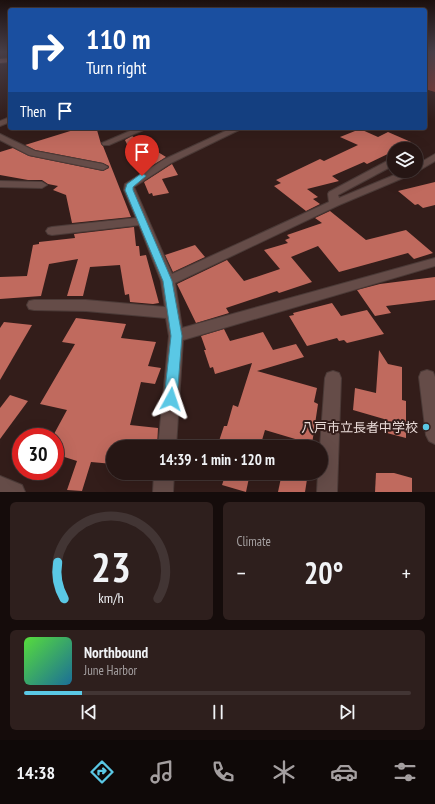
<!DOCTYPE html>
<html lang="en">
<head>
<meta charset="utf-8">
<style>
  body { margin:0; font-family:"PT Sans Narrow","Noto Sans JP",sans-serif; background:#2e1f1d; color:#f1f3f6; height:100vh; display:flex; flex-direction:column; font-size:15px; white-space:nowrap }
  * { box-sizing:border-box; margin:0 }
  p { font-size:13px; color:#a49fa0 }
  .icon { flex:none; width:22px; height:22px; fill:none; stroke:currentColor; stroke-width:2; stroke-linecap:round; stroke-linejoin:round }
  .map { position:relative; height:492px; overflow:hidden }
  .drawer { display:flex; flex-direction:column; gap:10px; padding:10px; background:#150c0b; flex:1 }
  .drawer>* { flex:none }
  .hud { position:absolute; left:8px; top:8px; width:419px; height:122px; border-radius:4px; box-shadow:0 4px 16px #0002,0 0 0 1px #423534; background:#1a4fa0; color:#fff; overflow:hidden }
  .fabs { position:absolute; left:387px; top:142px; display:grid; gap:8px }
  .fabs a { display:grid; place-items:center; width:36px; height:36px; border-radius:50%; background:#261614; box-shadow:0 4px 16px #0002,0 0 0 1px #423534; font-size:20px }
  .speed { position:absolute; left:12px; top:428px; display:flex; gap:8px; font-size:20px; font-weight:700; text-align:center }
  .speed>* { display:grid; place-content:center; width:52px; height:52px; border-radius:50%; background:#261614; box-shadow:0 4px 16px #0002,0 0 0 1px #423534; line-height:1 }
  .speed .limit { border:6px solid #d22; background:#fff; color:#111 }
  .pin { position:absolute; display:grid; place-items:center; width:34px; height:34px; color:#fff; margin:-41px -17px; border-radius:50% 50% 50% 0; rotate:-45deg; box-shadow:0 0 4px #0007 }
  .pin .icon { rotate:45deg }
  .me { position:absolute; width:44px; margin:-22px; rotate:5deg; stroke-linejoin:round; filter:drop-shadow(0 0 3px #0008) }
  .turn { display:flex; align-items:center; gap:14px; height:84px; padding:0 12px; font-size:18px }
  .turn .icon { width:52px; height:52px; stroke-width:2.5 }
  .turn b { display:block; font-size:28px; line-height:34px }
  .then { display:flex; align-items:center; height:38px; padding:0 12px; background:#0003; gap:8px; font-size:15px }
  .big { font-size:30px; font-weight:800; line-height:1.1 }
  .drawer .tile { flex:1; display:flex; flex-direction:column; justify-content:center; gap:6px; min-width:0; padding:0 14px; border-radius:6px; background:#2e1f1d }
  .drawer .dial { align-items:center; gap:0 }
  .dial svg { height:104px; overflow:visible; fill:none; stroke:#423534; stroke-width:7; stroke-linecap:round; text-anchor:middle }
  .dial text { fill:#f1f3f6; stroke:none }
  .song { display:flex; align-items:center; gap:12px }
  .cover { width:48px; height:48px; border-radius:6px; background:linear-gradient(135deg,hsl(110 70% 55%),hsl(200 70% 35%)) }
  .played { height:4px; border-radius:2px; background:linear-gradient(90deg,#5ac8e5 15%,#423534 15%) }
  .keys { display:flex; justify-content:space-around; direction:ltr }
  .heat { display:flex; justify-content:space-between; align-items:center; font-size:22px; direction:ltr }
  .drawer .tiles { flex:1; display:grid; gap:10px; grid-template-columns:1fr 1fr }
  .tile:last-child { grid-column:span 2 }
  .trip { position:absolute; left:106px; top:440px; width:222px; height:40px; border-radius:20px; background:#261614; box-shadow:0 4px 16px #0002,0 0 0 1px #423534; font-weight:800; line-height:40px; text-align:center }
  .dock { display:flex; height:64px; justify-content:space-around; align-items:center; background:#0f0908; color:#a49fa0 }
  .dock .icon { width:28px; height:28px }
  .dock .current { color:#5ac8e5 }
  .dock b { font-size:18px; color:#f1f3f6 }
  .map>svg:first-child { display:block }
  .forest { fill:#8c3b32 }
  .building { fill:#c06a5e }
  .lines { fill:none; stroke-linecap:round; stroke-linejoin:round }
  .minor-casing { stroke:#4b3a37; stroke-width:2 }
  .major-casing { stroke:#4b3a37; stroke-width:2 }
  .minor { fill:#654c48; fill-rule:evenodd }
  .major { fill:#b77a71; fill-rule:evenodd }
  .route { fill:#5ac8e5; stroke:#3a8295 }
  .poi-dot { fill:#5ac8e5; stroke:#331d1a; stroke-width:1.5 }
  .labels { text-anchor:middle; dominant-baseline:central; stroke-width:4; stroke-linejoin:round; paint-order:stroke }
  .near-poi-label { font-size:13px; fill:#e9dad7; stroke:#331d1a; text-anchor:end }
</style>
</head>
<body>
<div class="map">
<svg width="435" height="492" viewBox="0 0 435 492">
  <rect width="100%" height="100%" fill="#331d1a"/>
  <path class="forest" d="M425,52H435V92L425,89Z"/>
  <g class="building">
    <path d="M80,128H94L97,130L101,144L103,146L131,217L72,223L66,195L53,190L58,186L48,184L42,180H28L0,175V152L13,148L29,156L103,171L109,168V166L103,163L35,150L25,145Z"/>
    <path d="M360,129L378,137L388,132L411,142L394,149V151L367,164L364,162L332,176L339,181L307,189L318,197L313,199L320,204L306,211L274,186L281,183L276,180L320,159L324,161L358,145L340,137Z"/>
    <path d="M132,136L166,157L140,173L125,140Z"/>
    <path d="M172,164L178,175L162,179L169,193L153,196L152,193L149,194L144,182Z"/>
    <path d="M435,182V205L423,208L418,204L415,205L398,191Z"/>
    <path d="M330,211L366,240L406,230L433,253L414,259L408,253L339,272L318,246L291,257L312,282L279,293L277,291L226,308L229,313L196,323L177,284L227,260L244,281L280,269L264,250L288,243L285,240L290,238L287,235L322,223L315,218Z"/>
    <path d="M134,227L136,246H139L140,256L146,255L159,303L153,304L130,302L129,294L125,295L120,265L90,267L83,296H67L78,259L49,264L41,296L0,299V277L27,276L33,245L39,244V242L75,238L74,234Z"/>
    <path d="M195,245L205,257L173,272L165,255Z"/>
    <path d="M435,277V300L386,306L391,313L375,316L357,290L380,284Z"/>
    <path d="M332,303L341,316L367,310L384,334L347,343L344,340L339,341L337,338L307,346L289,316L294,315L293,313Z"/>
    <path d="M76,318L126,324L121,338L156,342L148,366L161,368L155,384L141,382L130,425L158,428L157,447L139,445L138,447H113V464L91,462L82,491L67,490L77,461L55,454L56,434H54L67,410L40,404L75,344L62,342Z"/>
    <path d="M4,322L32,325L0,380V328Z"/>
    <path d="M224,329L230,341L263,332L273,350L296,344L304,357L257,371L317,388L314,402L318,404L312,444L265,430L260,447H217L224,426H227L233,405L238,407L252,363L215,374L213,367L210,368L204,350H206L201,336Z"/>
    <path d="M379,350L388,364L402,367V400L406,401V438L383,432L384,419L353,410L355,388L376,393Z"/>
    <path d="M10,395L28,401L0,439V408Z"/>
    <path d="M226,473H250L246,492L222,485Z"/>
    <path d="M282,473H308L305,492H278Z"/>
    <path d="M376,473H394L412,478V492H375Z"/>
  </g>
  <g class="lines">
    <defs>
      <g id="minor">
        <path d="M10,117V122L0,126V121Z"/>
        <path d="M137,128H148L109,145H103L102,143Z"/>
        <path d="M232,128H243L171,163L134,187L172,274L329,202L328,194L329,192L391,159L394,158V165L338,195L339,198L404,171H416V165L435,154V161L415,173L339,205L175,283L182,328L435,258V266L183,340L176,447H158L169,336L166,318L86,311L34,310L29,309L27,305L29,301L34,300H86L165,307L161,281L139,225L52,235L48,234L46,231L48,228L52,227L136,218L124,190L125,184L165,159Z"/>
        <path d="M0,134L35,151L103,164L108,167L103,170L29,155L0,140Z"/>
        <path d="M0,181L42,182L47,185L42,188L0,187Z"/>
        <path d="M427,370L433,372L435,377V444L429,441L426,435L419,377L421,372Z"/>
        <path d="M333,371L339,373L341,378L337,492H317L318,473H321L320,447L325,378L327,373Z"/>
        <path d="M154,473H174L173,492H153Z"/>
        <path d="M0,476L22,485L25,492H0Z"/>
      </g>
      <path id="major" d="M10,58V62L0,63V59Z"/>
    </defs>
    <use href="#minor" class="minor-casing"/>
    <use href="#major" class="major-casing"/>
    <use href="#minor" class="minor"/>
    <use href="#major" class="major"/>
  </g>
  <linearGradient id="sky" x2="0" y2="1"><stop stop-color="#1c100e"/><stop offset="0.43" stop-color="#4a4049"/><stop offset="1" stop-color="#4a4049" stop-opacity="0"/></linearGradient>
  <rect width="435" height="121" fill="url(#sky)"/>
  <path class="route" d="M142,173L146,176L133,187V190L172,281L182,336L177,399L175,403L171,405L166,403L164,399L171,336L163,281L125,190L127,184Z"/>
  <circle class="poi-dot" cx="426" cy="427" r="4"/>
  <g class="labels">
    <g class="near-poi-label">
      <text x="418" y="427">八戸市立長者中学校</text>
    </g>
  </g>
</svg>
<div class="fabs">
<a><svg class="icon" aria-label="layers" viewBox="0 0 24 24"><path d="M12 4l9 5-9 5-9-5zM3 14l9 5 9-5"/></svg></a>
</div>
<div class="speed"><div class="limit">30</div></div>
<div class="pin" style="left:142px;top:176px;background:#d93025"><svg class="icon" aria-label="arrive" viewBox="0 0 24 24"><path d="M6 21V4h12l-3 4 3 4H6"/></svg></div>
<svg class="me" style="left:171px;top:399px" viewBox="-20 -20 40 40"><path d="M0-17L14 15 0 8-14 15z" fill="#5ac8e5" stroke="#fff" stroke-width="4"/></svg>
<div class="trip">14:39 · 1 min · 120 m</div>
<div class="hud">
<div class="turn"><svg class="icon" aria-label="right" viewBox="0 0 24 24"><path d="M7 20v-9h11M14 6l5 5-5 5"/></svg><div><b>110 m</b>Turn right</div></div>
<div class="then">Then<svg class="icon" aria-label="arrive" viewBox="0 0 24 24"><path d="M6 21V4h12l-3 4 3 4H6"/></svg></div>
</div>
</div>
<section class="drawer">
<div class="tiles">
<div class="tile dial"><svg viewBox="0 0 100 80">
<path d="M14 69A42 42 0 1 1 86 69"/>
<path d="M14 69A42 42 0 0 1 9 41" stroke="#5ac8e5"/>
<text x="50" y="56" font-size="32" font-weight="700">23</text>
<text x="50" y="72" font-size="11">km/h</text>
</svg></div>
<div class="tile"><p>Climate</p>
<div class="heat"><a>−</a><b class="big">20°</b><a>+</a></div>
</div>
<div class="tile">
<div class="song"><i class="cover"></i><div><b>Northbound</b><p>June Harbor</p></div></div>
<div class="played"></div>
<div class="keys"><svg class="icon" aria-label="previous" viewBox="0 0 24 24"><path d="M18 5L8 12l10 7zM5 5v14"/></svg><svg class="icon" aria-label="pause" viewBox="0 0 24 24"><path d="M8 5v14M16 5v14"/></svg><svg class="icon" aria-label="next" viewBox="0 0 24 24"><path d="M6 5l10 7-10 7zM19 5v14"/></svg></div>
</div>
</div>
</section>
<nav class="dock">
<b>14:38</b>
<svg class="icon current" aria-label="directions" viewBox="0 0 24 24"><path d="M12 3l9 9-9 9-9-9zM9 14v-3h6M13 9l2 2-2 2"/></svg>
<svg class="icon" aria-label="music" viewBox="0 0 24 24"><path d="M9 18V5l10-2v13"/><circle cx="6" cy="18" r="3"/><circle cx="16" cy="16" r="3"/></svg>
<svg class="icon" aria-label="phone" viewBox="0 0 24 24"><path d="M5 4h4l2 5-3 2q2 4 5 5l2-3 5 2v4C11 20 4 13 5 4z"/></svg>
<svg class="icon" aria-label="climate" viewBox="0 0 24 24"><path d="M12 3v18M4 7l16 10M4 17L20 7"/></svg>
<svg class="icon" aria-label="car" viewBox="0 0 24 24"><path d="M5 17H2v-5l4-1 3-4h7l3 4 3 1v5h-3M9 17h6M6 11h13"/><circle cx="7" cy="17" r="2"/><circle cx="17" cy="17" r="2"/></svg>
<svg class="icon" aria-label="filters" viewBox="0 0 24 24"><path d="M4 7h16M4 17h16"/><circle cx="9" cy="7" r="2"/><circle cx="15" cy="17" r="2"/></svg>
</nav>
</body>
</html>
